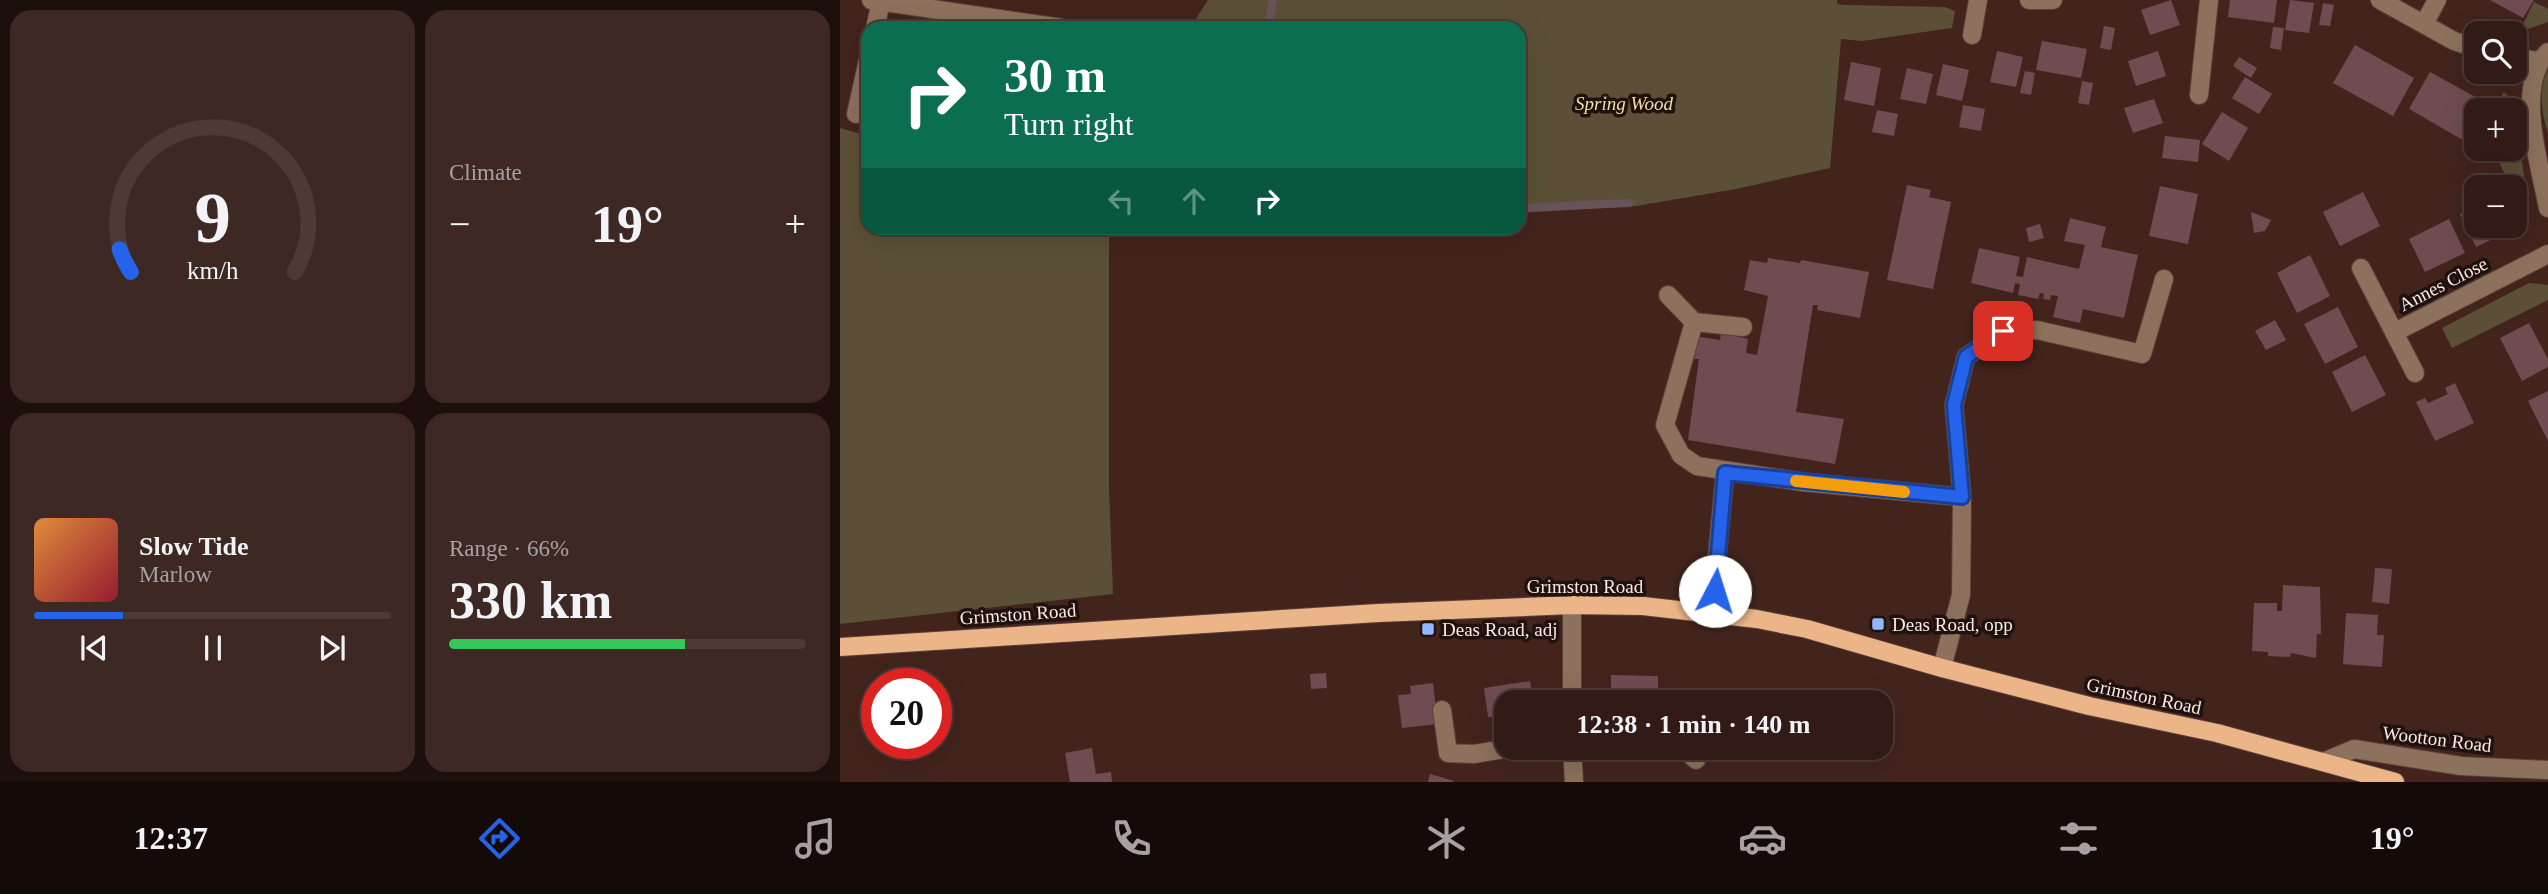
<!DOCTYPE html>
<html lang="en">
<head>
<meta charset="utf-8">
<style>
  body { margin:0; font-family:"Times New Roman",serif; background:#3d2823; color:#f1f3f6; height:100vh; display:flex; flex-direction:column; font-size:26px; white-space:nowrap }
  * { box-sizing:border-box; margin:0 }
  p { font-size:23px; color:#a8a1a1 }
  .icon { flex:none; width:38px; height:38px; fill:none; stroke:currentColor; stroke-width:2; stroke-linecap:round; stroke-linejoin:round }
  .map { position:relative; flex:1; overflow:hidden }
  .drawer { display:flex; flex-direction:column; gap:10px; padding:10px; background:#1c0f0c; width:840px }
  .drawer>* { flex:none }
  .banner { position:absolute; left:21px; top:21px; width:665px; height:214px; border-radius:21px; box-shadow:0 7px 28px #0002,0 0 0 2px #4d3935; background:#0b6e4f; color:#fff; overflow:hidden }
  .controls { position:absolute; left:1624px; top:21px; display:grid; gap:14px }
  .controls a { display:grid; place-items:center; width:63px; height:63px; border-radius:14px; background:#321b16; box-shadow:0 7px 28px #0002,0 0 0 2px #4d3935; font-size:35px }
  .speed { position:absolute; left:21px; top:668px; display:flex; gap:14px; font-size:35px; font-weight:700; text-align:center }
  .speed>* { display:grid; place-content:center; width:91px; height:91px; border-radius:50%; background:#321b16; box-shadow:0 7px 28px #0002,0 0 0 2px #4d3935; line-height:1 }
  .speed .limit { border:10px solid #d22; background:#fff; color:#111 }
  .pin { position:absolute; display:grid; place-items:center; width:60px; height:60px; color:#fff; margin:-30px; border-radius:14px; box-shadow:0 4px 10px #0006 }
  .me { position:absolute; width:77px; margin:-38px; rotate:5deg; stroke-linejoin:round; filter:drop-shadow(0 0 5px #0008) }
  .turn { display:flex; align-items:center; gap:24px; height:147px; padding:0 28px; font-size:32px }
  .turn .icon { width:91px; height:91px; stroke-width:2.5 }
  .turn b { display:block; font-size:49px; line-height:60px }
  .lanes { display:flex; align-items:center; height:66px; padding:0 28px; background:#0003; justify-content:center; gap:35px; direction:ltr }
  .lanes .off { opacity:.35 }
  .big { font-size:52px; font-weight:700; line-height:1.1 }
  .drawer .widget { flex:1; display:flex; flex-direction:column; justify-content:center; gap:10px; min-width:0; padding:0 24px; border-radius:21px; background:#3d2823 }
  .drawer .dial { align-items:center; gap:0 }
  .dial svg { height:182px; overflow:visible; fill:none; stroke:#4d3935; stroke-width:7; stroke-linecap:round; text-anchor:middle }
  .dial text { fill:#f1f3f6; stroke:none }
  .song { display:flex; align-items:center; gap:21px }
  .cover { width:84px; height:84px; border-radius:10px; background:linear-gradient(135deg,hsl(30 70% 55%),hsl(350 70% 35%)) }
  .played { height:7px; border-radius:4px; background:linear-gradient(90deg,#2563eb 25%,#4d3935 25%) }
  .keys { display:flex; justify-content:space-around; direction:ltr }
  .heat { display:flex; justify-content:space-between; align-items:center; font-size:38px; direction:ltr }
  .charge { height:10px; border-radius:5px; background:linear-gradient(90deg,#34c759 66%,#4d3935 0) }
  .drawer .tiles { flex:1; display:grid; gap:10px; grid-template-columns:repeat(2,1fr) }
  .trip { position:absolute; left:654px; top:690px; width:399px; height:70px; border-radius:21px; background:#321b16; box-shadow:0 7px 28px #0002,0 0 0 2px #4d3935; font-weight:700; line-height:70px; text-align:center }
  .menu { display:flex; height:112px; justify-content:space-around; align-items:center; background:#140b09; color:#a8a1a1 }
  .menu .icon { width:49px; height:49px }
  .menu .active { color:#2563eb }
  .menu b { font-size:32px; color:#f1f3f6 }
  main { display:flex; flex:1; min-height:0 }
  .map>svg:first-child { display:block }
  .green { fill:#5b5037 }
  .lines { fill:none; stroke-linecap:round; stroke-linejoin:round }
  .stream { stroke:#68535b; stroke-width:8 }
  .building { fill:#6f4c52 }
  .minor-casing { stroke:#5c3f39; stroke-width:20 }
  .major-casing { stroke:#5c3f39; stroke-width:20 }
  .minor { stroke:#8c715c; stroke-width:18 }
  .major { stroke:#ebb588; stroke-width:18 }
  .route-casing { stroke:#184099; stroke-width:18 }
  .route { stroke:#2563eb; stroke-width:12 }
  .slow { stroke:#f59e0b; stroke-width:12 }
  .poi-dot { fill:#91b8fd; stroke:#1f110e; stroke-width:2.5 }
  .labels { text-anchor:middle; dominant-baseline:central; stroke-width:7; stroke-linejoin:round; paint-order:stroke }
  .park-label { font-size:19px; font-style:italic; fill:#f4dda9; stroke:#1f110e }
  .street-label { font-size:19px; fill:#fde8e3; stroke:#1f110e }
  .poi-label { font-size:19px; fill:#fde8e3; stroke:#1f110e; text-anchor:start }
</style>
</head>
<body>
<main>
<section class="drawer">
<div class="tiles">
<div class="widget dial"><svg viewBox="0 0 100 80">
<path d="M14 69A42 42 0 1 1 86 69"/>
<path d="M14 69A42 42 0 0 1 9 59" stroke="#2563eb"/>
<text x="50" y="56" font-size="32" font-weight="700">9</text>
<text x="50" y="72" font-size="11">km/h</text>
</svg></div>
<div class="widget"><p>Climate</p>
<div class="heat"><a>−</a><b class="big">19°</b><a>+</a></div>
</div>
<div class="widget">
<div class="song"><i class="cover"></i><div><b>Slow Tide</b><p>Marlow</p></div></div>
<div class="played"></div>
<div class="keys"><svg class="icon" aria-label="previous" viewBox="0 0 24 24"><path d="M18 5L8 12l10 7zM5 5v14"/></svg><svg class="icon" aria-label="pause" viewBox="0 0 24 24"><path d="M8 5v14M16 5v14"/></svg><svg class="icon" aria-label="next" viewBox="0 0 24 24"><path d="M6 5l10 7-10 7zM19 5v14"/></svg></div>
</div>
<div class="widget"><p>Range · 66%</p><b class="big">330 km</b><div class="charge"></div></div>
</div>
</section>
<div class="map">
<svg width="1708" height="782" viewBox="0 0 1708 782">
  <rect width="100%" height="100%" fill="#42241d"/>
  <g class="green">
    <path d="M368,0H997V4L1003,5L1105,7L1115,11L1112,28L1022,41L1001,39L990,168L896,189L796,206L679,213V28H350Z"/>
    <path d="M1694,2L1708,9V22L1679,32Z"/>
    <path d="M1708,69V133C1701,111 1698,90 1708,69Z"/>
    <path d="M1664,92L1673,101L1675,110H1653Z"/>
    <path d="M1675,111L1687,198L1679,201L1652,149H1675Z"/>
    <path d="M0,128L28,136V228H269V489L273,594L0,624Z"/>
    <path d="M1689,283L1708,285V300L1612,348L1602,328Z"/>
  </g>
  <g class="lines">
    <g class="stream">
      <path d="M428,28L433,0"/>
      <path d="M679,208L789,203"/>
    </g>
  </g>
  <g class="building">
    <path d="M1331,0L1340,25L1310,35L1301,10Z"/>
    <path d="M1390,0H1437L1434,23L1388,17Z"/>
    <path d="M1450,0L1474,3L1469,33L1445,30Z"/>
    <path d="M1650,0H1694L1683,18Z"/>
    <path d="M1483,3L1494,5L1490,26L1479,25Z"/>
    <path d="M1264,26L1275,28L1271,50L1260,48Z"/>
    <path d="M1433,27L1444,28L1441,50L1430,48Z"/>
    <path d="M1202,41L1247,49L1241,78L1196,70Z"/>
    <path d="M1515,45L1574,78L1553,116L1493,83Z"/>
    <path d="M1157,51L1183,57L1176,87L1150,82Z"/>
    <path d="M1318,51L1326,76L1296,86L1288,61Z"/>
    <path d="M1399,57L1417,68L1411,78L1393,66Z"/>
    <path d="M1011,62L1041,68L1034,106L1004,100Z"/>
    <path d="M1103,64L1129,70L1122,101L1096,95Z"/>
    <path d="M1067,68L1093,74L1086,104L1060,99Z"/>
    <path d="M1185,71L1195,73L1191,95L1180,93Z"/>
    <path d="M1590,72L1650,105L1647,110H1636V129L1628,143L1569,109Z"/>
    <path d="M1405,77L1432,94L1419,114L1392,98Z"/>
    <path d="M1242,81L1253,83L1249,105L1238,103Z"/>
    <path d="M1314,99L1323,123L1293,133L1284,108Z"/>
    <path d="M1123,105L1145,109L1141,131L1119,127Z"/>
    <path d="M1037,110L1058,114L1054,136L1032,132Z"/>
    <path d="M1382,112L1408,128L1389,161L1362,144Z"/>
    <path d="M1325,136L1360,140L1358,162L1322,158Z"/>
    <path d="M1067,185L1091,190L1089,197L1111,202L1093,289L1047,280Z"/>
    <path d="M1320,186L1358,194L1348,244L1309,236Z"/>
    <path d="M1523,192L1540,226L1500,246L1483,212Z"/>
    <path d="M1636,206V226L1676,228L1636,247L1620,214Z"/>
    <path d="M1411,212L1431,220L1425,231L1414,233Z"/>
    <path d="M1230,218L1266,227L1261,247L1298,255L1284,318L1243,309L1240,323L1213,317L1218,296L1211,295L1210,300L1203,299L1204,294L1200,293L1198,299L1178,295L1180,284L1175,283L1173,293L1131,283L1139,248L1180,257L1176,276L1183,277L1187,257L1239,269L1245,245L1224,241Z"/>
    <path d="M1609,219L1625,253L1585,272L1569,239Z"/>
    <path d="M1200,224L1204,238L1189,242L1186,228Z"/>
    <path d="M1470,255L1490,296L1457,313L1437,273Z"/>
    <path d="M928,258L960,263L961,260L1029,272L1020,318L977,310L978,305H973L956,412L1004,419L995,464L848,440L859,359H849L854,336L880,340L881,333L908,339L906,353L917,355L928,296L904,290L910,260L927,263Z"/>
    <path d="M1498,307L1518,347L1485,364L1464,324Z"/>
    <path d="M1435,320L1446,340L1426,350L1415,331Z"/>
    <path d="M1689,323L1708,359V367L1682,381L1660,338Z"/>
    <path d="M1525,355L1546,395L1512,412L1492,372Z"/>
    <path d="M1615,383L1634,423L1595,441L1576,402L1585,398L1588,403L1608,394L1605,388Z"/>
    <path d="M1708,391V441L1688,401Z"/>
    <path d="M1535,568L1552,569L1549,604L1532,602Z"/>
    <path d="M1443,585L1480,587L1481,634H1477L1476,658L1451,653L1450,657L1428,656V652L1412,651L1414,603H1437V611H1442Z"/>
    <path d="M1506,613L1538,615L1537,635H1544L1542,667L1503,664Z"/>
    <path d="M486,673L487,688L471,689L470,674Z"/>
    <path d="M771,675L818,676V702H771Z"/>
    <path d="M690,681L693,702H667V715L648,717L644,688Z"/>
    <path d="M593,683L598,724L562,728L558,695L571,694L570,686Z"/>
    <path d="M252,748L256,774L271,772L272,782H230L225,753Z"/>
    <path d="M590,774L614,781V782H588Z"/>
  </g>
  <g class="lines">
    <defs>
      <g id="minor">
        <path d="M31,0L222,28"/>
        <path d="M1189,0H1213"/>
        <path d="M1540,0L1614,41L1636,48"/>
        <path d="M1584,24L1597,0"/>
        <path d="M35,28L41,2"/>
        <path d="M1132,35L1138,0"/>
        <path d="M1708,52C1674,85 1700,165 1708,208"/>
        <path d="M1675,57L1698,61"/>
        <path d="M1359,95L1369,0"/>
        <path d="M16,114L28,60"/>
        <path d="M1521,268L1575,373"/>
        <path d="M828,295L854,322L903,327"/>
        <path d="M854,322L825,425L841,455L857,466L963,482L1122,497"/>
        <path d="M1555,332L1708,254"/>
        <path d="M732,605V702"/>
        <path d="M872,613L885,473"/>
        <path d="M1102,668L1121,595L1122,497L1114,405L1126,357L1163,331L1197,330L1302,354L1324,279"/>
        <path d="M602,710L608,753L634,754L676,747"/>
        <path d="M732,747L734,782"/>
        <path d="M842,747L856,760"/>
        <path d="M1483,762L1514,749L1621,766L1708,770"/>
      </g>
      <path id="major" d="M0,647L538,613L732,605L803,606L917,619L967,629L1102,668L1249,706L1377,733L1555,782"/>
    </defs>
    <use href="#minor" class="minor-casing"/>
    <use href="#major" class="major-casing"/>
    <use href="#minor" class="minor"/>
    <use href="#major" class="major"/>
  </g>
  <g class="lines">
    <defs>
      <path id="route" d="M875,591L885,473L1122,497L1114,405L1126,357L1163,331"/>
    </defs>
    <use href="#route" class="route-casing"/>
    <use href="#route" class="route"/>
    <path class="slow" d="M956,481L1064,492"/>
  </g>
  <g class="poi-dot">
    <rect x="1031" y="617" width="14" height="14" rx="3.5"/>
    <rect x="581" y="622" width="14" height="14" rx="3.5"/>
  </g>
  <g class="labels">
    <g class="park-label">
      <text x="784" y="103">Spring Wood</text>
    </g>
    <g class="street-label">
      <text transform="translate(1603 284) rotate(-27)">Annes Close</text>
      <text x="745" y="586">Grimston Road</text>
      <text transform="translate(178 614) rotate(-4)">Grimston Road</text>
      <text transform="translate(1304 696) rotate(12)">Grimston Road</text>
      <text transform="translate(1597 739) rotate(7)">Wootton Road</text>
    </g>
    <g class="poi-label">
      <text x="1052" y="624">Deas Road, opp</text>
      <text x="602" y="629">Deas Road, adj</text>
    </g>
  </g>
</svg>
<div class="controls">
<a><svg class="icon" aria-label="search" viewBox="0 0 24 24"><circle cx="10" cy="10" r="6"/><path d="M15 15l6 6"/></svg></a>
<a>+</a>
<a>−</a>
</div>
<div class="speed"><div class="limit">20</div></div>
<div class="pin" style="left:1163px;top:331px;background:#d93025"><svg class="icon" aria-label="arrive" viewBox="0 0 24 24"><path d="M6 21V4h12l-3 4 3 4H6"/></svg></div>
<svg class="me" style="left:875px;top:591px" viewBox="-20 -20 40 40"><circle r="19" fill="#fff"/><path d="M0-13L10 11 0 6-10 11z" fill="#2563eb"/></svg>
<div class="trip">12:38 · 1 min · 140 m</div>
<div class="banner">
<div class="turn"><svg class="icon" aria-label="right" viewBox="0 0 24 24"><path d="M7 20v-9h11M14 6l5 5-5 5"/></svg><div><b>30 m</b>Turn right</div></div>
<div class="lanes"><svg class="icon off" aria-label="left" viewBox="0 0 24 24"><path d="M17 20v-9H6M10 6l-5 5 5 5"/></svg><svg class="icon off" aria-label="ahead" viewBox="0 0 24 24"><path d="M12 20V5M6 11l6-6 6 6"/></svg><svg class="icon" aria-label="right" viewBox="0 0 24 24"><path d="M7 20v-9h11M14 6l5 5-5 5"/></svg></div>
</div>
</div>
</main>
<nav class="menu">
<b>12:37</b>
<svg class="icon active" aria-label="directions" viewBox="0 0 24 24"><path d="M12 3l9 9-9 9-9-9zM9 14v-3h6M13 9l2 2-2 2"/></svg>
<svg class="icon" aria-label="music" viewBox="0 0 24 24"><path d="M9 18V5l10-2v13"/><circle cx="6" cy="18" r="3"/><circle cx="16" cy="16" r="3"/></svg>
<svg class="icon" aria-label="phone" viewBox="0 0 24 24"><path d="M5 4h4l2 5-3 2q2 4 5 5l2-3 5 2v4C11 20 4 13 5 4z"/></svg>
<svg class="icon" aria-label="climate" viewBox="0 0 24 24"><path d="M12 3v18M4 7l16 10M4 17L20 7"/></svg>
<svg class="icon" aria-label="car" viewBox="0 0 24 24"><path d="M5 17H2v-5l4-1 3-4h7l3 4 3 1v5h-3M9 17h6M6 11h13"/><circle cx="7" cy="17" r="2"/><circle cx="17" cy="17" r="2"/></svg>
<svg class="icon" aria-label="filters" viewBox="0 0 24 24"><path d="M4 7h16M4 17h16"/><circle cx="9" cy="7" r="2"/><circle cx="15" cy="17" r="2"/></svg>
<b>19°</b>
</nav>
</body>
</html>
